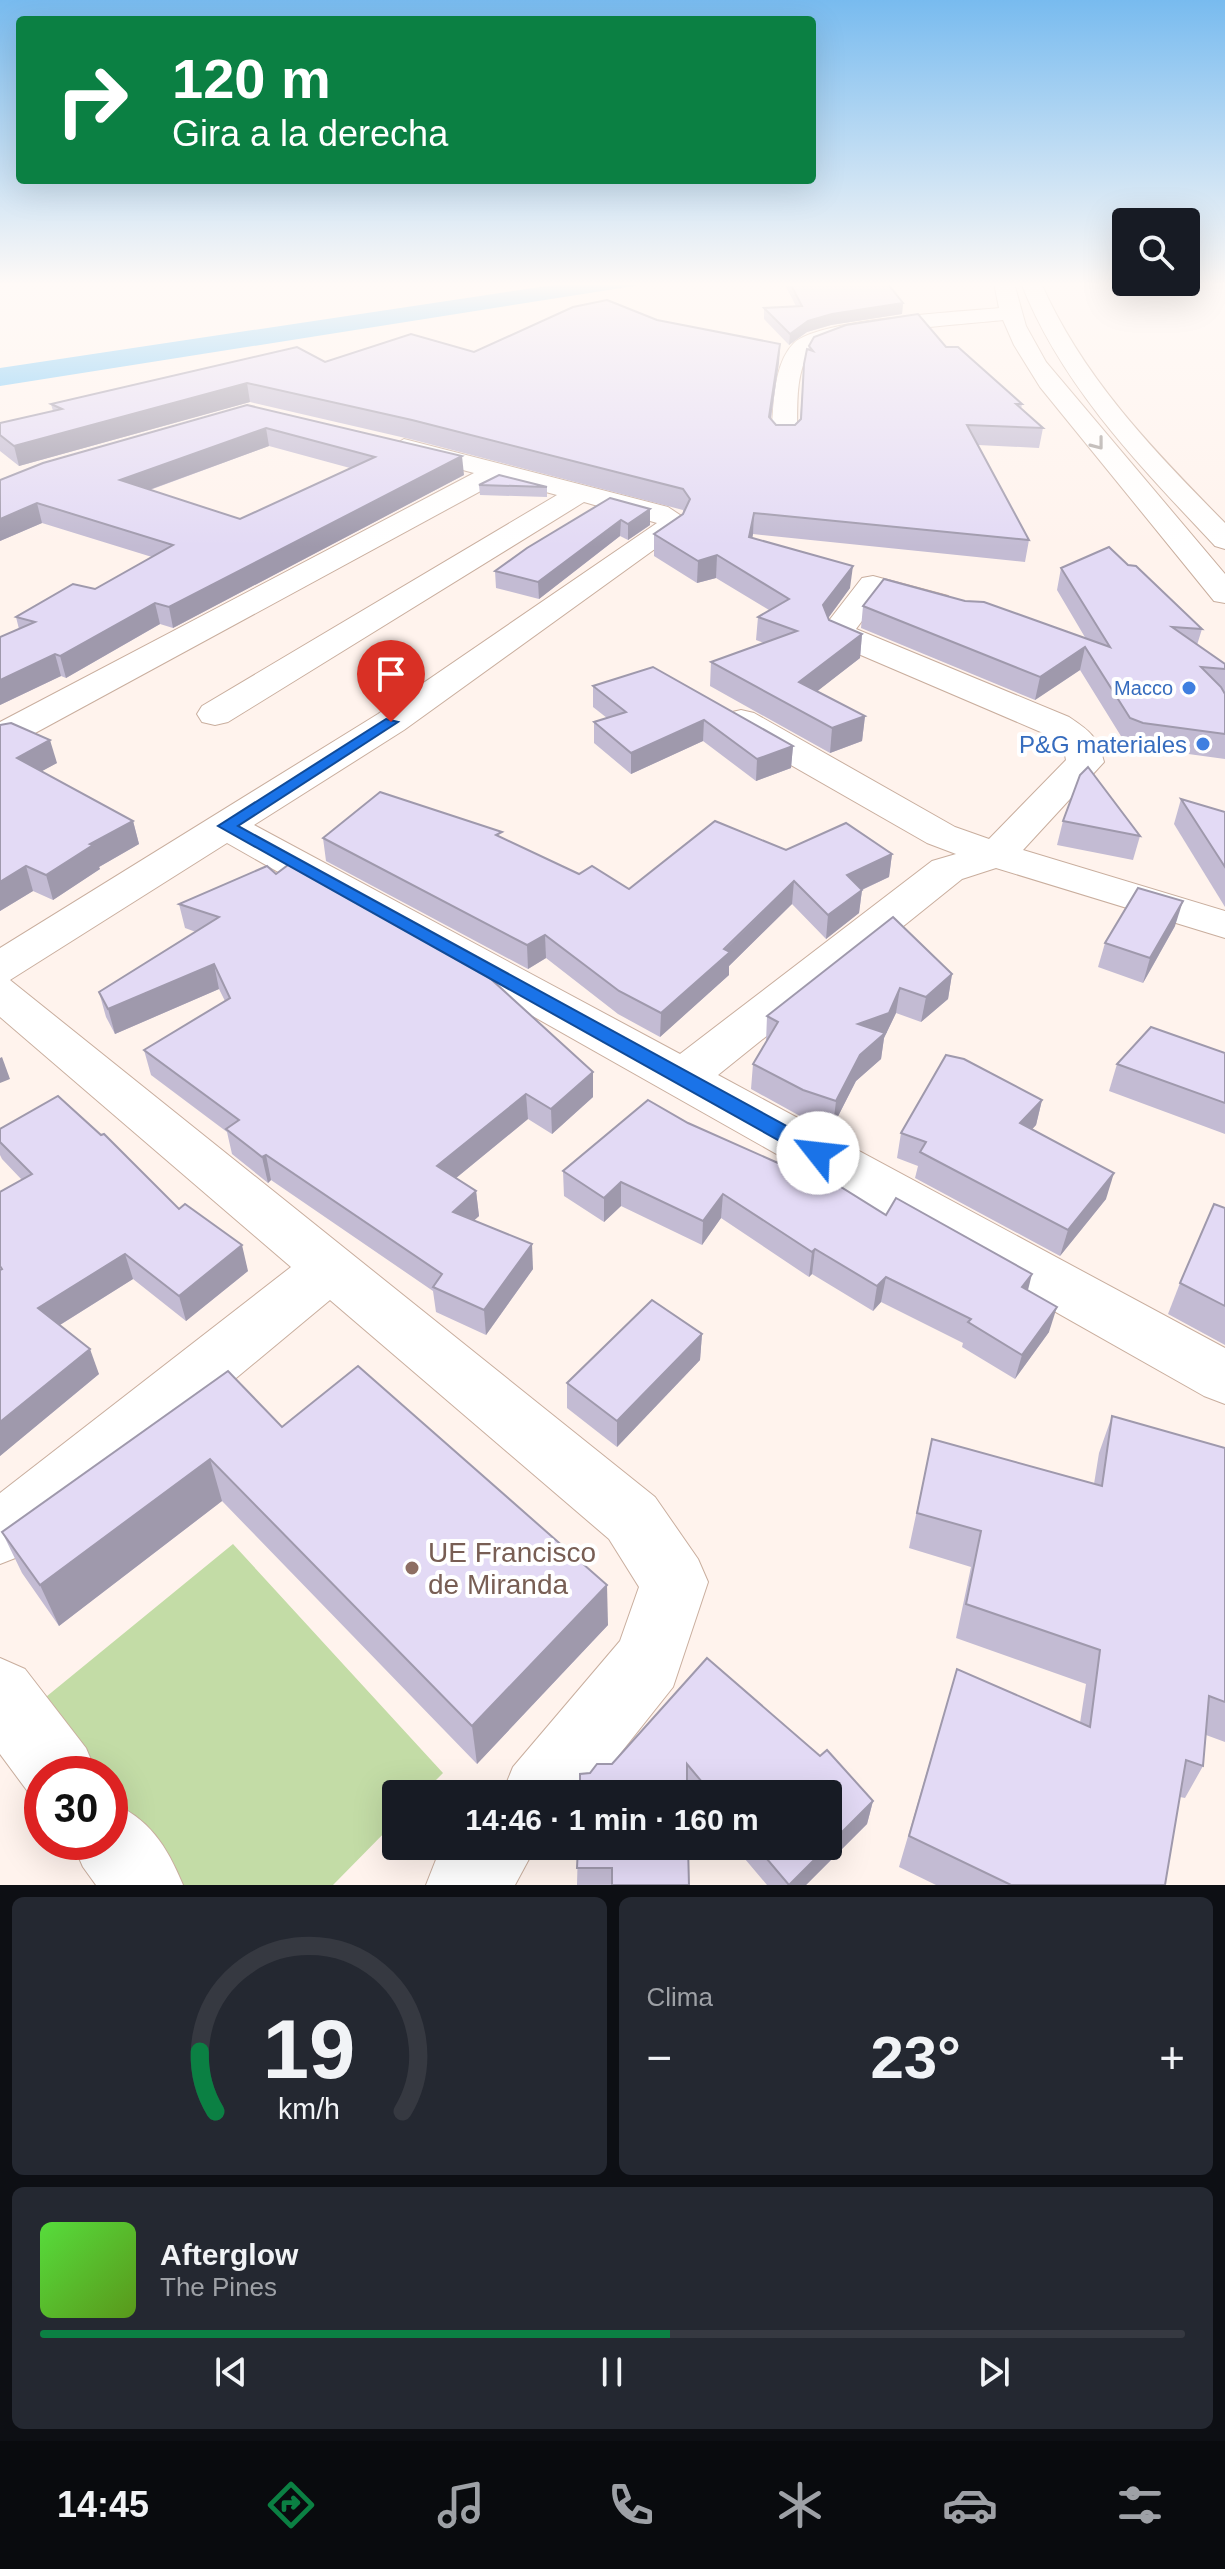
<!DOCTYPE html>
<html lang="es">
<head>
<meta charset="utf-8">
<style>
  body { margin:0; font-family:Helvetica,sans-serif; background:#242831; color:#f1f3f6; height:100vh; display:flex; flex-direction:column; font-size:30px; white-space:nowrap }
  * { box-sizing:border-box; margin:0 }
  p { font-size:26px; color:#9ea1a6 }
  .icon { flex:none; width:44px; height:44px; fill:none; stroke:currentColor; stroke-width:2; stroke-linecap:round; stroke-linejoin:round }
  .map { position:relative; height:1885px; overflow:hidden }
  .side { display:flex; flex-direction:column; gap:12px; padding:12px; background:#0d0f14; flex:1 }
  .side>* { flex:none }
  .top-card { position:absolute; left:16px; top:16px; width:800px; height:168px; border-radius:8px; box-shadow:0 8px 32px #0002; background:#0b8043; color:#fff; overflow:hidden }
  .tools { position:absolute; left:1112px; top:208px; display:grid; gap:16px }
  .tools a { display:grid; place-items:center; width:88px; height:88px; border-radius:8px; background:#171b24; box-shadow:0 8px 32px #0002; font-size:40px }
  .speed { position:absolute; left:24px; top:1756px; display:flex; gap:16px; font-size:40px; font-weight:700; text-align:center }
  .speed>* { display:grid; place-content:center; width:104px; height:104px; border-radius:50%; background:#171b24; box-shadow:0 8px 32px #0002; line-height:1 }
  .speed .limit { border:12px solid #d22; background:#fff; color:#111 }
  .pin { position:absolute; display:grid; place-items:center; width:68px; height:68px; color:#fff; margin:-82px -34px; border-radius:50% 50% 50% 0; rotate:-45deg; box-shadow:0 0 8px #0007 }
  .pin .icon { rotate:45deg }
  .me { position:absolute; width:88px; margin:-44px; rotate:299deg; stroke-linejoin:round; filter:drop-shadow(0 0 6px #0008) }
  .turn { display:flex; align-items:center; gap:28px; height:168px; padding:0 24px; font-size:36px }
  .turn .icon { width:104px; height:104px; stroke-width:2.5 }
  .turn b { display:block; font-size:56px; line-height:68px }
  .big { font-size:60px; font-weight:800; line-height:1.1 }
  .side .card { flex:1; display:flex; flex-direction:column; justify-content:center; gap:12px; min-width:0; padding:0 28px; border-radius:12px; background:#242831 }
  .side .dial { align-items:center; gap:0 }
  .dial svg { height:208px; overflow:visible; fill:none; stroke:#363941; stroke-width:7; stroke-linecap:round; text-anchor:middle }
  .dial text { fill:#f1f3f6; stroke:none }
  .song { display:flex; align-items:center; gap:24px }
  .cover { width:96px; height:96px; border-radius:12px; background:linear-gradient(135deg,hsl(110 70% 55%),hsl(90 70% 35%)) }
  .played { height:8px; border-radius:4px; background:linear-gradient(90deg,#0b8043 55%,#363941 55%) }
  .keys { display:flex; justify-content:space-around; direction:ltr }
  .heat { display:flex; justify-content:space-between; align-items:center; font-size:44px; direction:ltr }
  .side .tiles { flex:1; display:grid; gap:12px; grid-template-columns:1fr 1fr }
  .card:last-child { grid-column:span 2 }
  .trip { position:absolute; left:382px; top:1780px; width:460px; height:80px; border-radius:8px; background:#171b24; box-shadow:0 8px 32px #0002; font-weight:800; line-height:80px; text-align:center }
  .menu { display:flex; height:128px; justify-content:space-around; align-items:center; background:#090b0e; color:#9ea1a6 }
  .menu .icon { width:56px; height:56px }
  .menu .current { color:#0b8043 }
  .menu b { font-size:36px; color:#f1f3f6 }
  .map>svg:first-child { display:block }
  .green { fill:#c3dca6 }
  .water { fill:#70c6f9 }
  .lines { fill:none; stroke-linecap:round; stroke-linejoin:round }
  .minor-casing { stroke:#c9ae9e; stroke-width:2 }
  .minor { fill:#fff; fill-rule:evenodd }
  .wall { fill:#c3bbd3; fill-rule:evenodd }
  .shaded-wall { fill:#9f99ac }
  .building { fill:#e3daf5; stroke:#9f99ac; stroke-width:2; fill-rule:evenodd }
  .oneway { stroke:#a29c99 }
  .route { fill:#1a73e8; stroke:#114b97; stroke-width:2 }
  .shop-dot { fill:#3f7fe0; stroke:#fff; stroke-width:3 }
  .education-dot { fill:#8d6e63; stroke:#fff; stroke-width:3 }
  .labels { text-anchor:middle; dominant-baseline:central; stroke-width:8; stroke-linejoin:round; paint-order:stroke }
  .far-shop-label { font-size:20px; fill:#366cbe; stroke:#fff; text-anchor:end }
  .shop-label { font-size:24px; fill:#366cbe; stroke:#fff; text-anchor:end }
  .near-education-label { font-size:28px; fill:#785e54; stroke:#fff; text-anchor:start }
</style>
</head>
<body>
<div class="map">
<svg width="1225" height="1885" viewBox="0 0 1225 1885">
  <rect width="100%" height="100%" fill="#fff3ed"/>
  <path class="green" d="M233,1544L443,1773L422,1794H396V1821L333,1885H177L110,1794V1774H95L41,1701Z"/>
  <path class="water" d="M567,283H653L0,386V368Z"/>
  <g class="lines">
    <defs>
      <g id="minor">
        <path d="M994,283H1014L1026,326L1046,362L1225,574V603L1214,601L1040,387L1014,345L1003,320C970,324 828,332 810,353C794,372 798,414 797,437L793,442H775L771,437C774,408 772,365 794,343C819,319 960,312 999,308Z"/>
        <path d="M1021,283H1041C1083,378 1153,450 1225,523V549L1215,546C1140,466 1062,387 1021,283Z"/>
        <path d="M404,439L668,507L686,519L684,528L404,730L254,825L680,1054L932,861L956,854L927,843L728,729L723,721L728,713L741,710L754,713L955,827L989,839L1066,760L1063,745L1043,733L828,641L824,627L862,578L873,576L948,596L953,603L948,610L937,612L880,597L856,629L1069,717C1090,731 1098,737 1104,762L1023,850L1225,911V938L996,868L962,879L718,1075L1225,1348V1404L1204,1396L227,843L10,980L655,1497L698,1559L708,1582L673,1687L588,1794H502L513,1767L620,1641L639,1587L609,1539L330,1300L23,1555L0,1564V1493L291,1267L0,1017V948L378,714L657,523L584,502L228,722L215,725L202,722L197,714L202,706L557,495L501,480L13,745L0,748V722L474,473L395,452L391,447Z"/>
        <path d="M0,1658L25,1669L86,1748L97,1774H42V1804L34,1800L0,1754Z"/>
        <path d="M110,1802C149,1818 167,1846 183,1885H96L83,1867L72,1842H110Z"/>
        <path d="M447,1846H536L515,1885H426L437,1857Z"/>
      </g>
    </defs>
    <use href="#minor" class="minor-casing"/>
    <use href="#minor" class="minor"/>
  </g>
  <g class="wall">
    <path d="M784,283H887L903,303L902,314L831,325L807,332L789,345L764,319V308L796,306Z"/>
    <path d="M1178,283H1225V284L1183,286Z"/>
    <path d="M657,320L780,344L779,362L771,419L776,425H795L800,420L804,364L809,346L946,347L1022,404L1021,409L1043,428L1039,448L978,445L1029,540L1025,562L753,534L752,538L850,588L828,618L829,620L862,634L860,658L817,691L865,716L862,741L830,753L710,686L711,662L764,643L756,640L758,617L769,610L716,578L697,583L654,556V534L683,514V510L414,440L250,402L19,466L0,451V423L53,411L51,404L325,362L474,352Z"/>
    <path d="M247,405L464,475L173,628L160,624L66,678L61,676L0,705V637L19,629L16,617L95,589L152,557L42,523L0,541V480ZM269,446L350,468L240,519L150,490Z"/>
    <path d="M479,485L547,487V497L480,495Z"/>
    <path d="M610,498L650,525L628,540L620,536L539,599L496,588L495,571Z"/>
    <path d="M1128,565L1202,629L1197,645L1225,664V759L1137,747L1124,741L1080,670L1035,700L861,628L863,606L1086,639L1057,590L1061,568Z"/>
    <path d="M593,686L793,746L791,768L756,781L703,741L631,774L594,743V722L607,718L593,707Z"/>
    <path d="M0,725L57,763L41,771L133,821L139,844L99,867L100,869L53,900L33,891L0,911Z"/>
    <path d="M1181,799L1225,812V907L1174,824Z"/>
    <path d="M1063,821L1140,836L1133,860L1057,845Z"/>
    <path d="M323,838L502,839L579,874L629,889L786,850L892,854L889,877L862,890L859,913L826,939L792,904L729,966V975L660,1037L618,1014L546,958L528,969L326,861Z"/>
    <path d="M276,874L485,974L593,1072V1097L552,1134L528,1119L456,1178L476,1191L479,1216L474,1220L533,1269L486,1335L436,1312L433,1291L271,1180L268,1183L232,1154L227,1132L151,1075L144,1050L225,1001L219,989L115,1034L106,1017L99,992L196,932L185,928L179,904Z"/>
    <path d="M1175,926L1143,983L1098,967L1105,943Z"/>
    <path d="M952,974L948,999L921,1022L896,1013L884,1038L881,1059L856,1081L833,1126L800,1116L751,1089L753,1064L766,1042L767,1016Z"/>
    <path d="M1225,1053V1134L1109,1091L1117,1064Z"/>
    <path d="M1042,1100L1036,1125L1032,1129L1106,1199L1060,1256L915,1178L918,1166L897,1158L901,1133Z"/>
    <path d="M688,1123L886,1215L1028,1291L1049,1332L1015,1379L962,1347L963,1343L881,1302L873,1311L812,1274L809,1277L721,1218L702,1245L621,1206L604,1222L564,1196L563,1171Z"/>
    <path d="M0,1129L179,1209L248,1271L186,1321L133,1279L60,1325L99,1374L0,1456V1192L22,1180L2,1159L0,1155Z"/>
    <path d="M1225,1208V1345L1168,1314L1180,1283Z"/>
    <path d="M702,1334L700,1360L617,1447L567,1408V1383Z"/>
    <path d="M1112,1416L1225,1448V1742L1206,1735L1203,1766L1185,1798L1180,1797L1165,1885H936L899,1867L957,1669L1080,1723L1086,1684L956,1638L971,1567L909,1548L932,1439L1094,1484L1099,1453Z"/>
    <path d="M282,1427L608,1625L477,1764L222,1501L59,1626L22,1573L2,1532Z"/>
    <path d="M707,1658L873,1801L867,1824L806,1885H767L734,1846H828V1794H691L687,1789L590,1773L612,1764Z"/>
    <path d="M578,1846L689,1885H577Z"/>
  </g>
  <g class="shaded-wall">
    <path d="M903,303L902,314L831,325L807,332L789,345L790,334L808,321L832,314Z"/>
    <path d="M780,344L779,362L768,437L769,417Z"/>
    <path d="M247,383L250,402L19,466L14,446Z"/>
    <path d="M266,428L269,446L124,499L120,480Z"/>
    <path d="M462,456L464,475L173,628L169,607Z"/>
    <path d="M37,503L42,523L0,541V519Z"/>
    <path d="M650,509V525L628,540V524Z"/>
    <path d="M754,513L753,534L748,559L749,537Z"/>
    <path d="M621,520L620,536L539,599L538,582Z"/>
    <path d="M717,555L716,578L697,583L698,561Z"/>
    <path d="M853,566L850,588L821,628L823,605Z"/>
    <path d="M155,603L160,624L66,678L60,656Z"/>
    <path d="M862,634L860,658L797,707L799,682Z"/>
    <path d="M1085,647L1080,670L1035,700L1040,677Z"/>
    <path d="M55,654L61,676L0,705V680Z"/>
    <path d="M865,716L862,741L830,753L832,728Z"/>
    <path d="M704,720L703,741L631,774V753Z"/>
    <path d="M50,740L57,763L24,781L17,758Z"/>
    <path d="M793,746L791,768L756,781L757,759Z"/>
    <path d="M133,821L139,844L99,867L100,869L53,900L46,875L90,844Z"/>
    <path d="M892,854L889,877L844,898L847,875Z"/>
    <path d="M26,866L33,891L0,911V882Z"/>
    <path d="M794,881L792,904L729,966V975L660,1037L661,1013Z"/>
    <path d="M862,890L859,913L826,939L828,915Z"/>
    <path d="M1183,901L1175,926L1143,983L1150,958Z"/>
    <path d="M545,935L546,958L528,969L527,945Z"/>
    <path d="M214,964L219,989L115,1034L108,1009Z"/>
    <path d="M952,974L948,999L921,1022L926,997Z"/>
    <path d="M900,988L896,1013L884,1038L881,1059L856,1081L833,1126L836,1101L858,1024Z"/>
    <path d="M2,1057L10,1079L0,1083V1058Z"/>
    <path d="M593,1072V1097L552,1134L551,1109Z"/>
    <path d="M526,1094L528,1119L439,1192L437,1166Z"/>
    <path d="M1042,1100L1036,1125L1014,1149L1020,1123Z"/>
    <path d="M266,1155L271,1180L268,1183L262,1157Z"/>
    <path d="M1114,1173L1106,1199L1060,1256L1068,1230Z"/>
    <path d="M621,1182V1206L604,1222V1198Z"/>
    <path d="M476,1191L479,1216L456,1237L453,1212Z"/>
    <path d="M723,1194L721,1218L702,1245L703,1221Z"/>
    <path d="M532,1244L533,1269L486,1335L484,1310Z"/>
    <path d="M242,1245L248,1271L186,1321L179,1296Z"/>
    <path d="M815,1249L812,1274L809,1277L812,1252Z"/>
    <path d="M125,1254L133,1279L47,1333L38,1308Z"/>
    <path d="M1032,1274L1026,1298L1022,1287Z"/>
    <path d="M886,1277L881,1302L873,1311L877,1286Z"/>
    <path d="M1057,1307L1049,1332L1015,1379L1022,1355Z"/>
    <path d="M702,1334L700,1360L617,1447V1421Z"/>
    <path d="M90,1349L99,1374L0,1456V1422Z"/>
    <path d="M210,1459L222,1501L59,1626L40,1585Z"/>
    <path d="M607,1585L608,1625L477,1764L472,1726Z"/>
    <path d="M873,1801L867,1824L806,1885H789Z"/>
  </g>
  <g class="building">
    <path d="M790,283H887L903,303L832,314L808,321L790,334L764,308L802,306Z"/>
    <path d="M607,300L657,320L780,344L769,417L776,425H795L801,419L804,364L807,349L813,351L809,346L814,337L846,325L918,314L946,347H958L1022,404H1016L1043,428L967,425L1029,540L754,513L749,537L853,566L823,605L829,620L862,634L799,682L865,716L832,728L711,662L797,631L758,617L789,599L717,555L698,561L654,534L683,514L690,499L683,489L412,420L247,383L14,446L0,435V423L62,409L51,404L297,347L325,362L411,334L474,352L573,307Z"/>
    <path d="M247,405L462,456L169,607L155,603L60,656L55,654L0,680V637L35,622L16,617L73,584L95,589L173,545L37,503L0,519V480L43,463ZM266,428L375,457L240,519L120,480Z"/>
    <path d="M499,475L547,487L479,485Z"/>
    <path d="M610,498L650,509L628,524L621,520L538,582L495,571L527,548Z"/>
    <path d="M1109,547L1128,565L1136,566L1202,629L1172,627L1225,664V669L1201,667L1221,687L1225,694V734L1143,723L1130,718L1085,647L1040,677L863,606L884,579L965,601L984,602L1110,647L1061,568Z"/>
    <path d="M653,667L793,746L757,759L704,720L631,753L594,722L626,712L593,686Z"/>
    <path d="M11,723L50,740L17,758L133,821L90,844L93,845L46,875L26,866L0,882V725Z"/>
    <path d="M1088,767L1140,836L1063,821L1080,775Z"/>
    <path d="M380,792L502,832L496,835L579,874L592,866L629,889L715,821L786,850L846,823L892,854L847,875L862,890L828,915L794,881L724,949L730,952L661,1013L619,991L545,935L527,945L323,838Z"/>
    <path d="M1181,799L1225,812V867Z"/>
    <path d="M292,862L484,968L481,970L593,1072L551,1109L526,1094L437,1166L476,1191L453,1212L532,1244L484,1310L433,1287L442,1274L266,1155L262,1157L226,1129L239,1120L144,1050L230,998L214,964L108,1009L99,992L219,917L179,904L267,866L276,874Z"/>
    <path d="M1138,888L1183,901L1150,958L1105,943Z"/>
    <path d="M893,917L952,974L926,997L900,988L889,1013L858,1024L885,1033L860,1055L836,1101L803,1090L753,1064L778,1022L767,1016Z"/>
    <path d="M1151,1027L1225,1053V1103L1117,1064Z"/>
    <path d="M946,1055L964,1059L1042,1100L1020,1123L1114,1173L1068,1230L920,1152L926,1142L901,1133Z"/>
    <path d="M58,1096L101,1135L104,1134L179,1209L185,1204L242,1245L179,1296L125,1254L38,1308L90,1349L0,1422V1270L2,1269L0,1266V1192L32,1174L0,1142V1129Z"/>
    <path d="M648,1100L688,1123L778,1163L788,1154L886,1215L896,1198L1032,1274L1022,1287L1057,1307L1022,1355L968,1322L971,1319L886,1277L877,1286L815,1249L812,1252L723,1194L703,1221L621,1182L604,1198L563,1171Z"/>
    <path d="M1214,1204L1225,1208V1306L1180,1283Z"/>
    <path d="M652,1300L702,1334L617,1421L567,1383Z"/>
    <path d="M358,1366L607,1585L472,1726L210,1459L40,1585L2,1532L228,1371L282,1427Z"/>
    <path d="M1112,1416L1225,1448V1702L1209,1696L1203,1766L1186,1760L1165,1885H1011L909,1836L957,1669L1090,1727L1100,1650L966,1604L981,1531L917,1513L932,1439L1102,1486Z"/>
    <path d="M707,1658L820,1756L827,1750L873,1801L789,1885L756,1846H828V1794H712L687,1764V1794H580V1774L590,1773L597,1764H612Z"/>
    <path d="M578,1846H688L689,1885H612V1868H577Z"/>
  </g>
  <defs><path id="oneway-chevron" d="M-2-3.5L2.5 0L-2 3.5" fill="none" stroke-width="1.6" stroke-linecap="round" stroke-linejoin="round" transform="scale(2)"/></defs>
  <use class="oneway" href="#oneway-chevron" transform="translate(1098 444) rotate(52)"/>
  <linearGradient id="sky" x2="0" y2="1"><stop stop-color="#78bbef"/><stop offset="0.52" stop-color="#fffaf7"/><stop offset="1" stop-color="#fffaf7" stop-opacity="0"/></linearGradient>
  <rect width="1225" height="547" fill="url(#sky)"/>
  <path class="route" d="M386,719L398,722L238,826L825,1147L828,1153L825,1158H810L218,826Z"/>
  <g class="shop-dot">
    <circle cx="1189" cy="688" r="8"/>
    <circle cx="1203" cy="744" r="8"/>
  </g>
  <circle class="education-dot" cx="412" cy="1568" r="8"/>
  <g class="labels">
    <g class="far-shop-label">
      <text x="1173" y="688">Macco</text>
    </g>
    <g class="shop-label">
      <text x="1187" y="744">P&amp;G materiales</text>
    </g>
    <g class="near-education-label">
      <text x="428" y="1552">UE Francisco<tspan x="428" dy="32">de Miranda</tspan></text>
    </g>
  </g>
</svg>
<div class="tools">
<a><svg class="icon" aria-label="search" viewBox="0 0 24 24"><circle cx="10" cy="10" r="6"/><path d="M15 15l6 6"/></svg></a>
</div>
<div class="speed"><div class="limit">30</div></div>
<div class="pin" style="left:391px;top:722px;background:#d93025"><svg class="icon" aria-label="arrive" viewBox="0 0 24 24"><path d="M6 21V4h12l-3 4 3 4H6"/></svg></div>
<svg class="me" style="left:818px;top:1153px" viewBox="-20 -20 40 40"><circle r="19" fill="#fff"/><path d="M0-13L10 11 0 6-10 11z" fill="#1a73e8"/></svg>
<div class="trip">14:46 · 1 min · 160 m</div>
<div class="top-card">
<div class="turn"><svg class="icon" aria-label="right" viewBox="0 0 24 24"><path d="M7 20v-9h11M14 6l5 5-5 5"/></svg><div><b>120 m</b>Gira a la derecha</div></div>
</div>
</div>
<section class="side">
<div class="tiles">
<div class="card dial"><svg viewBox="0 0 100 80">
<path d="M14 69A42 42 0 1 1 86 69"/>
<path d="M14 69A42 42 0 0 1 8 46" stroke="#0b8043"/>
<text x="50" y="56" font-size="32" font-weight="700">19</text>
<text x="50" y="72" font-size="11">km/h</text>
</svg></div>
<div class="card"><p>Clima</p>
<div class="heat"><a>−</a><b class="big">23°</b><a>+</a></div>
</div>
<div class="card">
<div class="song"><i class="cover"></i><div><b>Afterglow</b><p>The Pines</p></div></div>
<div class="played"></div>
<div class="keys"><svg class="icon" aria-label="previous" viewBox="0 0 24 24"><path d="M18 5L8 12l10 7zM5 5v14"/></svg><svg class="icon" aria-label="pause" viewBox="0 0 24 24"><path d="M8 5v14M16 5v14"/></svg><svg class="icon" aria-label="next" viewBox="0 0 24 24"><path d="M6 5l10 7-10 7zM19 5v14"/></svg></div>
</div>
</div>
</section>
<nav class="menu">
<b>14:45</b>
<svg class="icon current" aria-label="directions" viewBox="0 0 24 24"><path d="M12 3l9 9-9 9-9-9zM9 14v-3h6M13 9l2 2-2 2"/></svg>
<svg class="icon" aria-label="music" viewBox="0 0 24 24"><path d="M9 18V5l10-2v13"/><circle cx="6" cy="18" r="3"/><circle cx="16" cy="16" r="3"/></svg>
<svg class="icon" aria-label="phone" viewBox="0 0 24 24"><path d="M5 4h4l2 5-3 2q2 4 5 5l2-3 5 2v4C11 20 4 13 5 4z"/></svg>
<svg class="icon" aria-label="climate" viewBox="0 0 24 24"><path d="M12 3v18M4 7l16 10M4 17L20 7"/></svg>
<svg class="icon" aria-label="car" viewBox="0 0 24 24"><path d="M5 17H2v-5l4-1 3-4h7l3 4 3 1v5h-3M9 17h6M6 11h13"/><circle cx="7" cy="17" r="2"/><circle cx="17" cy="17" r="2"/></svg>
<svg class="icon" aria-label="filters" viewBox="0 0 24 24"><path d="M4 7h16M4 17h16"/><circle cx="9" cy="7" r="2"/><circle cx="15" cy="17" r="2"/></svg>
</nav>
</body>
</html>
